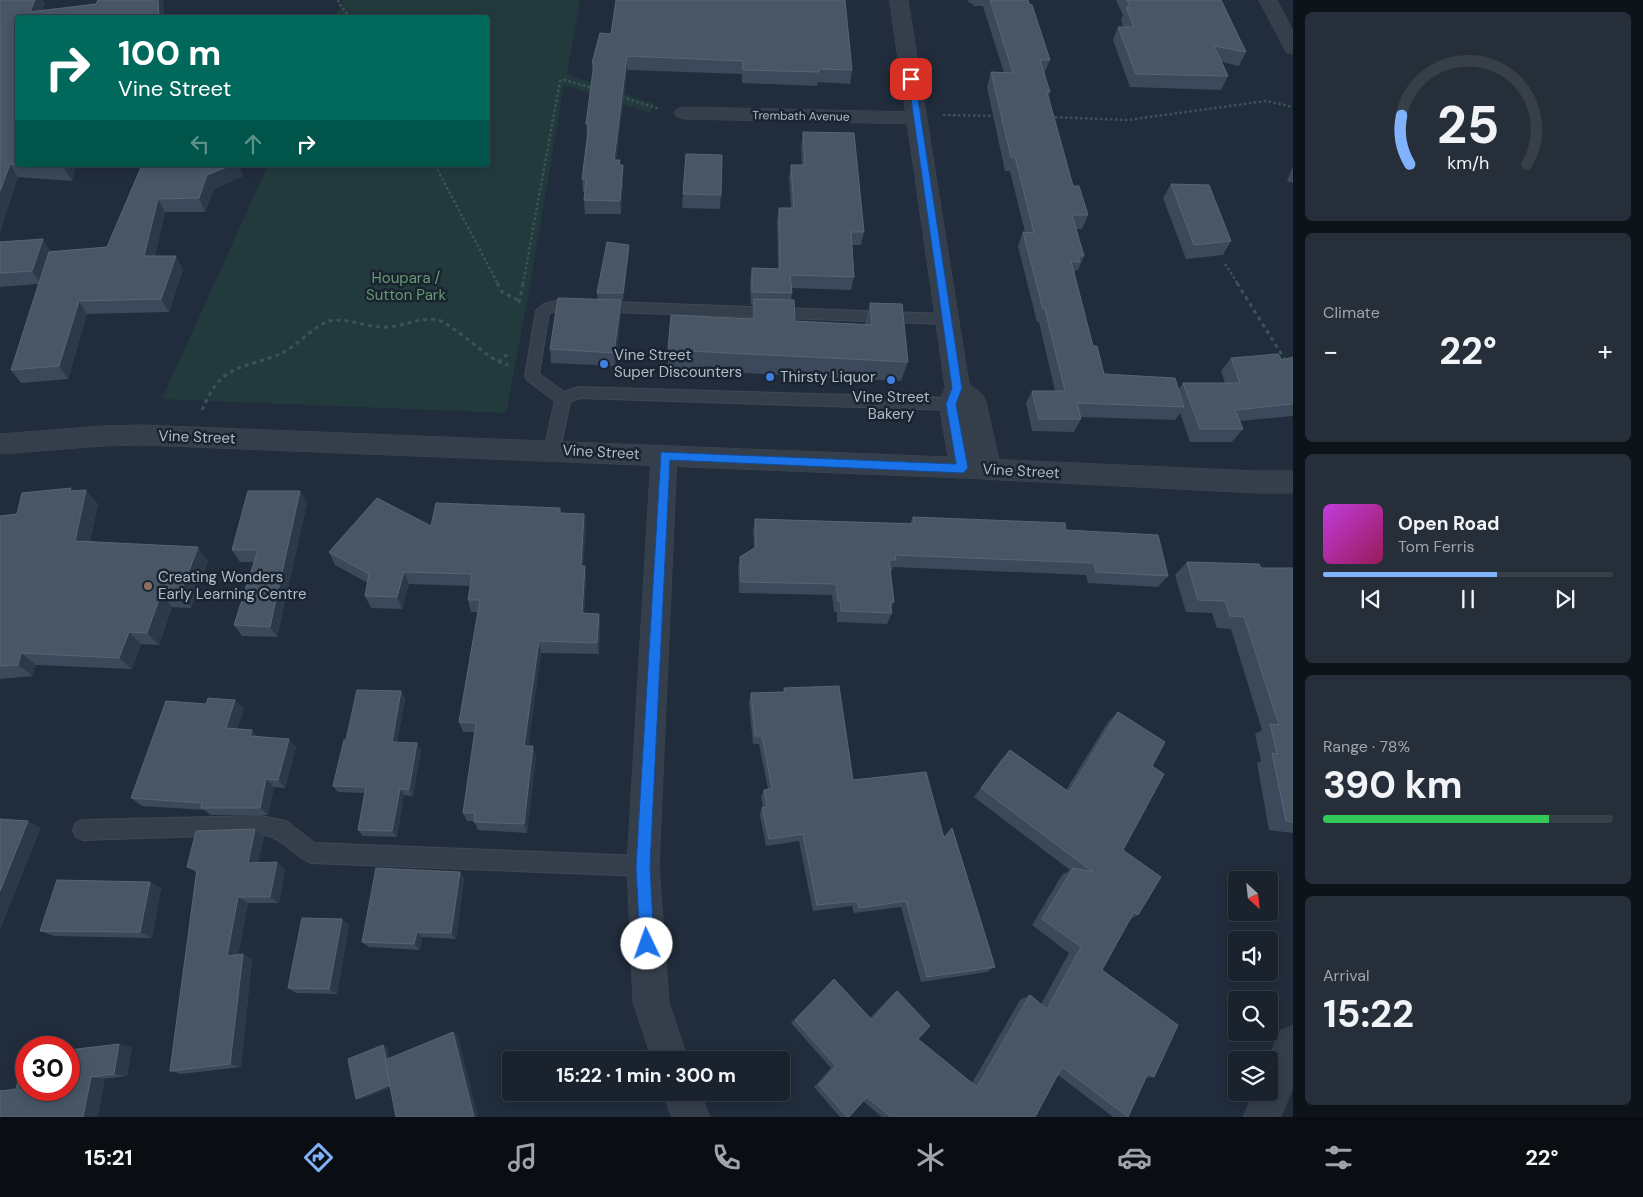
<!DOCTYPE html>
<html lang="en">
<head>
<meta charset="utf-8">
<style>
  body { margin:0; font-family:"DM Sans",sans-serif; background:#262f39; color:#f1f3f6; height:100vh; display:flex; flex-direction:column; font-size:19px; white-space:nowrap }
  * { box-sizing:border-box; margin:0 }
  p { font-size:16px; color:#9fa4aa }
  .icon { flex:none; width:28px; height:28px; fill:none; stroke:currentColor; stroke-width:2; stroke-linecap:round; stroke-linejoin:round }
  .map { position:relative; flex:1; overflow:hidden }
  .details { display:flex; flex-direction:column; gap:12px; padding:12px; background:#0e1319; width:350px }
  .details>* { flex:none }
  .top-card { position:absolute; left:15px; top:15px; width:475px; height:152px; border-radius:5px; box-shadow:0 2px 12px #0003,0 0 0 1px #373f49; background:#00695c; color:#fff; overflow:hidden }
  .needle { width:32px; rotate:153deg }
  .controls { position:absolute; left:1228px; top:871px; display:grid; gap:10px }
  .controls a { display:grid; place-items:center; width:50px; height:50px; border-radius:5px; background:#19222d; box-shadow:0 2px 12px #0003,0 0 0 1px #373f49; font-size:25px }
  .speed { position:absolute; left:15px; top:1036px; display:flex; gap:10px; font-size:25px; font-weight:700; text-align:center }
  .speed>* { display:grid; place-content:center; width:65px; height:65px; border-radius:50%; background:#19222d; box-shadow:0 2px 12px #0003,0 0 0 1px #373f49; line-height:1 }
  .speed .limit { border:8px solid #d22; background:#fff; color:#111 }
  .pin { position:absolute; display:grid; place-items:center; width:42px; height:42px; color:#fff; margin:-21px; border-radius:10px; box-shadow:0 2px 8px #0006 }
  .me { position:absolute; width:55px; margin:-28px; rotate:357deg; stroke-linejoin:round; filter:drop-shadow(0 0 4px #0008) }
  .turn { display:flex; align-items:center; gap:18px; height:105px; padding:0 20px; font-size:22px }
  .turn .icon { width:65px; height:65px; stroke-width:2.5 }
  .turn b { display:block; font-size:35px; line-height:42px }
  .lanes { display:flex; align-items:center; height:48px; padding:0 20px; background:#0003; justify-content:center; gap:25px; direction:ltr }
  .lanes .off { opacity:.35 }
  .big { font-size:38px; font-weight:700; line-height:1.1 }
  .details .card { flex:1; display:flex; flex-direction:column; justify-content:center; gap:8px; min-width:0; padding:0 18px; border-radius:8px; background:#262f39 }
  .details .dial { align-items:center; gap:0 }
  .dial svg { height:130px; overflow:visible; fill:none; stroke:#373f49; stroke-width:7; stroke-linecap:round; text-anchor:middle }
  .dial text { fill:#f1f3f6; stroke:none }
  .song { display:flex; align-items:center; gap:15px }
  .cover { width:60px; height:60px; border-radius:8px; background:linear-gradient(135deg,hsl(290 70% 55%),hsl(330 70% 35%)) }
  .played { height:5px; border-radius:2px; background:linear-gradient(90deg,#81b2fc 60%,#373f49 60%) }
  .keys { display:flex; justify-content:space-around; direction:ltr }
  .heat { display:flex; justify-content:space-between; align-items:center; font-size:28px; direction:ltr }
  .charge { height:8px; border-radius:4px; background:linear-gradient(90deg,#34c759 78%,#373f49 0) }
  .trip { position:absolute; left:502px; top:1051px; width:288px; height:50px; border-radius:5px; background:#19222d; box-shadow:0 2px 12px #0003,0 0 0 1px #373f49; font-weight:700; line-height:50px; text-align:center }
  .tab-bar { display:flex; height:80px; justify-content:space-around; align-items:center; background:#0a0e12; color:#9fa4aa }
  .tab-bar .icon { width:35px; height:35px }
  .tab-bar .on { color:#81b2fc }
  .tab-bar b { font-size:22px; color:#f1f3f6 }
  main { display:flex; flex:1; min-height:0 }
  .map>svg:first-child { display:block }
  .green { fill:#233a3d }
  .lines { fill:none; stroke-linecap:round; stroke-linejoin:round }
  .service-casing { stroke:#3e4855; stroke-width:2 }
  .minor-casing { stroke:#3e4855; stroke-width:1 }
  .tertiary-casing { stroke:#3e4855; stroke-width:1 }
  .path-far1 { stroke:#3c5355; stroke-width:2.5; stroke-dasharray:2.5 2.5; stroke-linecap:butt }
  .path { stroke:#3c5355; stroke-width:3; stroke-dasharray:4 4; stroke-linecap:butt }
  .service { fill:#353f4c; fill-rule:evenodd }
  .minor { fill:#353f4c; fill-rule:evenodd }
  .tertiary { fill:#353f4c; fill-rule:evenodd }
  .wall { fill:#3c495a }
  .shaded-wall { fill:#2c3949 }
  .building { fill:#485666; stroke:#586575 }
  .route { fill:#1a73e8; stroke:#114b97 }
  .shop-dot { fill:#3f7fe0; stroke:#1a2430; stroke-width:2 }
  .education-dot { fill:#8d6e63; stroke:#1a2430; stroke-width:2 }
  .labels { text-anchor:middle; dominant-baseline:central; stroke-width:5; stroke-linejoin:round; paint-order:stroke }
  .far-street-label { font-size:12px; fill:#b0bac8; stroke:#1a2430 }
  .park-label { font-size:15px; fill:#669a71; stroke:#1a2430 }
  .poi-label { font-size:15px; fill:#b0bac8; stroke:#1a2430; text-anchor:start }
  .street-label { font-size:15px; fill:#b0bac8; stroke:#1a2430 }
</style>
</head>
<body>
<main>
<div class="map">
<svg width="1293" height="1117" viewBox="0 0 1293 1117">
  <rect width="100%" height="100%" fill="#212d3c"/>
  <path class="green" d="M343,0H580L567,74L654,104L650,113L564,85L529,291L506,413L162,399L268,165H488V18L335,17Z"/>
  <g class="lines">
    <defs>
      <g id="service">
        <path d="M559,300L947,314L952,316L954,319L952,322L947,324L559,310L549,313L539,374L564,392L578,387L951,398L956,400L958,404L956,408L951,410L580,398L570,402L560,450L557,454L552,456L547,454L544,450L555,401L527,380L525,376L536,311L544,304Z"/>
        <path d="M261,816L286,821L314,843L643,856L650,859L653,866L650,873L643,876L311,863C290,854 286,839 261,834L83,840L76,837L73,830L76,823L83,820Z"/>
      </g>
      <g id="minor">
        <path d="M1259,0H1277L1293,31V54L1286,52L1284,48Z"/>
        <path d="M684,107L917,112L924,114L927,118L924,122L917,124L684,119L677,117L674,113L677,109Z"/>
        <path d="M664,445L673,448L677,455L659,866L669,1002L688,1060H652L633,1002L627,866L651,455L655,448Z"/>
        <path d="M963,458L1257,471H1293V493H1257L963,478L954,475L950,468L954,461Z"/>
        <path d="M1293,1026V1087L1281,1117H1243L1254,1092H1269L1268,1060L1280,1031Z"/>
        <path d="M663,1092H700L710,1117H672Z"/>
      </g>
      <path id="tertiary" d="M890,0H908L969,384L983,395L986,402L1001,469L997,476L988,479L979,476L975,469L972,475L963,478L142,445L102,446L0,454V434L102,426L142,425L948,457L939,404L945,388Z"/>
    </defs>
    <use href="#service" class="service-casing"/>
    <use href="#minor" class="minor-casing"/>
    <use href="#tertiary" class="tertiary-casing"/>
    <g class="path-far1">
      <path d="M339,0L338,2L350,18"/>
      <path d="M622,97L659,109"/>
      <path d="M943,115L997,116"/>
      <path d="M1050,117L1128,120L1266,101L1293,107"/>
      <path d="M435,165L498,284"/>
      <path d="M1225,264L1238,284"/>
      <path d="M523,284L560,81L565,80L595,89"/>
    </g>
    <g class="path">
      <path d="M497,283L502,292L520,301"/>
      <path d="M1237,283L1287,363"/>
      <path d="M519,303L523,283"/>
      <path d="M498,362L509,353"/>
      <path d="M202,410C207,399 213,386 222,378C238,364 264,362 282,353C297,346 315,325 329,321C349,317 369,329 389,327C406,325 420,317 438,320C448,322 480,350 491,357C496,361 502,363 508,365"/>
    </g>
    <use href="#service" class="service"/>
    <use href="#minor" class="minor"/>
    <use href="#tertiary" class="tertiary"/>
  </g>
  <g class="wall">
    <path d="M0,0L45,4L42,10L96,4L98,0H163L164,18H18V165H76L72,181L18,177L6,213Z"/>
    <path d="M968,0H1028L1050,60L1044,74L1050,92L1048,96L1073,186L1088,215L1082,229H1076L1084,256L1078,270H1076L1074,273L1093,346L1104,374L1179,389L1183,383H1225L1221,371L1231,358L1282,360L1293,357V416L1239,421L1243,429L1232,442H1190L1180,413L1175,420L1081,417V419L1074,432L1032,431L1026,403L1032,391H1055L1039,322H1037L1018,246L1023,232H1025L1010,171H1005L987,87L991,72L1004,73L983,6H973L972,3H969Z"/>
    <path d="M1116,0H1221L1246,52L1239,66L1222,62L1228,76L1221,90L1130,87L1113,40L1118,27H1123L1121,20L1123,15Z"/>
    <path d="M600,33L852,70L850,84L818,82L817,86L742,83V74L627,70L616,160L620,165H623V178L621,214H585L584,200L585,192H583L582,179L587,138L586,124L593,75L592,63Z"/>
    <path d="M803,132L864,232L861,245H852L854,277L851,290L791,288L792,293L791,300L795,321L865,324L870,303L908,362L901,381L668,369V350L751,319L753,305H751L750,282L752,268L778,269L777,221L779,208H791L789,178L791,165H802L801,146Z"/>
    <path d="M142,165L243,176L214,189L205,212H165L155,256L183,269L169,312L87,314L68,379L21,383L11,370L38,284L0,287V242L51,251L107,247Z"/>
    <path d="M1293,166V183L1287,181Z"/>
    <path d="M1171,184L1231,241L1223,255L1186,259L1163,198Z"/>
    <path d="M683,194L721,195L720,209L682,208Z"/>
    <path d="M629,252L623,300H598L597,293Z"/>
    <path d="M621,300V314L615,366L551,363L550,349Z"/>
    <path d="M73,491L98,504L90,541L208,561L191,608L172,607L159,645L141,644L132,669L36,665L33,676L0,679V516L17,514Z"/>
    <path d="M300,491L307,503L277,637L242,636L234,625L254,562H240L232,550Z"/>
    <path d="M561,513L584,514L586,527L583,566L586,578L584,613L599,614L600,625L599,654L541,653L528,746L536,756L527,833L478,830L474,821H467L463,813L475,732H463L459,722L478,612H471L468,600L470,586L409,584L402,609L371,608L365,596L368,583L335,565L329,552Z"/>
    <path d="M913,517L1066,530L1168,576L1158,587L1088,583L1086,575L893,567L891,572H890L894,602L891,608L892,613L887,624L837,622V612H834L832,595L739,593L738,568L740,557L754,549L753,531L755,519L910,523Z"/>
    <path d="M1187,562L1261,568H1293V833L1269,830L1257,763L1261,761L1255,734L1262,730L1231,629L1217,628L1212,613L1186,612L1175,575Z"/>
    <path d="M784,688L853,780L944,837L952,828L995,967L987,972L921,982L901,907L854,913L852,906L813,911L799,841L766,846L760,815L762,807H763L761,797L764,790L768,789L759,744H753L749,703L751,693L783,692Z"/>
    <path d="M401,691L405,699L397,742L421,750L413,796L404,795L397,837L363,836L358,830L364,793L338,792L333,786L346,740Z"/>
    <path d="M235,700L244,709L237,729L252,730L258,737L296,747L285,788L274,787L268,815H211L204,810L142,806L131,798L206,704Z"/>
    <path d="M1118,712L1152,766L1123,850L1138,915L1130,919L1102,970L1154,1077L1146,1078L1128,1117H1113L1058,1075L1035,1117H882L863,1101L849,1117H840L814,1087L831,1068L791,1023L834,979L870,1018L891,996L897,991L918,1039L972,1083L1020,1000L1030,995L1041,1004L1069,953L1032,925L1062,875L1070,870L974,797L1001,760L1010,750L1066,790L1108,722Z"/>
    <path d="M255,829L264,837L258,863L285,869L279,903H248L238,955L252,959L241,1067L181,1074L170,1071L197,873L187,867Z"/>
    <path d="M460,872L464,879L456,939L422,937L420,950L369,947L362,942Z"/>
    <path d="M150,882L161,888L152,938L54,936L40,931Z"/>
    <path d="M342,919L349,925L337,994L296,993L288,988Z"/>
    <path d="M132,1047L127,1076L16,1089Z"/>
  </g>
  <g class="shaded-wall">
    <path d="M35,0H43L45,4L40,18L30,12Z"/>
    <path d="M158,0H163L164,18H159Z"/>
    <path d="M627,56V70L614,174V160Z"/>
    <path d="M10,164L18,177L6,213L0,235V191Z"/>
    <path d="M65,165H76L72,181L64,168Z"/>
    <path d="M232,165H239L243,176L214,189L205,212L199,198L207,175Z"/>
    <path d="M623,165V178L621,214L620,201Z"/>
    <path d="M158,199L165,212L152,270L144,256Z"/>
    <path d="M43,239L51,252L41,284L32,271Z"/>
    <path d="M629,245V252L623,300V293Z"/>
    <path d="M176,256L183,269L169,312L161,299Z"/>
    <path d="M621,300V314L615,366L614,353Z"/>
    <path d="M79,301L87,314L68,379L59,366Z"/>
    <path d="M86,490L98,504L87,554L75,541Z"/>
    <path d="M300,491L307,503L277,637L270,627Z"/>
    <path d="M584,514L586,527L582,578L581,566Z"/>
    <path d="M198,547L208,561L191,608L180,595Z"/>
    <path d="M585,566L586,578L583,625L582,613Z"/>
    <path d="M404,572L409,584L402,609L397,597Z"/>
    <path d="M161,594L172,607L159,645L147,633Z"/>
    <path d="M599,614L600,625L599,654L597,643Z"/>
    <path d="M129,632L141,644L132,669L119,658Z"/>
    <path d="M539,641L541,653L527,755L524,746Z"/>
    <path d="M21,653L36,665L33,676L18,665Z"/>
    <path d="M401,691L405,699L396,749L392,742Z"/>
    <path d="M235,700L244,709L234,737L226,728Z"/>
    <path d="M252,730L260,739L250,736Z"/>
    <path d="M289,739L296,747L285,788L278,780Z"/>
    <path d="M417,743L421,750L413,796L409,789Z"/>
    <path d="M533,746L536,756L527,833L524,824Z"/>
    <path d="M266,779L274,787L268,815L260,808Z"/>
    <path d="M400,789L404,795L397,837L392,831Z"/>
    <path d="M28,821L41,828L0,930V891Z"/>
    <path d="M255,829L264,837L257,869L248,863Z"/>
    <path d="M277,862L285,869L279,903L270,897Z"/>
    <path d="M460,872L464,879L456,939L451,933Z"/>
    <path d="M150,882L161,888L152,938L140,932Z"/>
    <path d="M238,897L248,903L237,961L227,956Z"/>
    <path d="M342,919L349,925L337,994L329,989Z"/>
    <path d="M417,932L422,937L420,950L414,944Z"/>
    <path d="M243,954L252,959L241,1067L230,1064Z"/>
    <path d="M453,1032L458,1035L478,1117H474Z"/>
    <path d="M119,1044L132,1047L127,1076L114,1074Z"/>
    <path d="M383,1045L387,1047L395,1086L360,1100L356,1099Z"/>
    <path d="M91,1077L105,1079L98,1117H83Z"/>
  </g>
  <g class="building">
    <path d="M0,0H35L30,12L96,4L98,0H158L159,18H18V165L10,164L0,191Z"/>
    <path d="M616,0H845L852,70L819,69V72L743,70V61L627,56L614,160H620L619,165H623L620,201L584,200L586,179H582L589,124H586L594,63H592L600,33L611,34Z"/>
    <path d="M990,0H1028L1029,4L1032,5L1050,60H1040L1050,92H1047L1073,186H1079L1088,215H1072L1084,256H1078L1080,262L1071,261L1093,346H1097L1104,374L1175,378L1184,407L1077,403L1081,419H1039L1032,391H1065L1045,309H1043L1023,232L1034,233L1015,157H1011L991,72L1013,73Z"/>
    <path d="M1127,0H1221L1246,52L1214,46L1228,76L1136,74L1118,27H1134L1126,7H1130Z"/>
    <path d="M803,132L854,133L864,232H851L854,277L790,275L792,293L752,292V268L780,269L779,208H794L791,165H805Z"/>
    <path d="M686,154L722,155L721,195L683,194Z"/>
    <path d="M22,165H65L64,168Z"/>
    <path d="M142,165H232L207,175L199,198L158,199L144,256H176L161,299L79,301L59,366L11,370L49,252L107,247Z"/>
    <path d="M1171,184L1209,185L1231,241L1194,245Z"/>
    <path d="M43,239L32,271L0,273V242Z"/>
    <path d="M607,242L629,245L623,293H597Z"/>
    <path d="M558,298L621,300L614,353L550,349Z"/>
    <path d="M754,299L794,300L795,321L872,325L870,303L902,304L908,362L668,350L671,315L754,319Z"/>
    <path d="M1278,354L1282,360L1293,357V404L1235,410L1243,429H1200L1183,383H1240L1231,358Z"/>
    <path d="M71,488L70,491L86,490L75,541L198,547L180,595L161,594L147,633L129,632L119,658L21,653L18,665L0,666V516L17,514L22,493Z"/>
    <path d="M248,491H300L270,627L234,625L258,550H232Z"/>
    <path d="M377,498L431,526L436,503L560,508V513L584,514L581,566H585L582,613L599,614L597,643L539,641L524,746H533L524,824L474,822L475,813H463L476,723L459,722L480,600H468L472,574L404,572L397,597L365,596L369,574L329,552Z"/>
    <path d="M913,517L1065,523L1066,530L1158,535L1168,576L1096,572L1094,563L895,555L896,560H889L894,602H890L892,613L841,611L840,601H838L836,584L741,582L740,557L756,547L755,519L914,524Z"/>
    <path d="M1187,562L1259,564L1261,568H1293V822L1286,821L1272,753L1277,754L1270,724L1279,725L1244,617L1230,616L1225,601L1198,600Z"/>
    <path d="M839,686L853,780L926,772L944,838L952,828L995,967L927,977L906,901L859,908L857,901L817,905L803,834L769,839L762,807H767L764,790L772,789L762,736H755L751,693L785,692L784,688Z"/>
    <path d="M357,690L401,691L392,742L417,743L409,789H400L392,831L358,830L366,787L333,786L344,740H346Z"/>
    <path d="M208,698L235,700L226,728L252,730L250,736L289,739L278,780L266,779L260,808H201L202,803L131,798L166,701L206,704Z"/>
    <path d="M1118,712L1165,742L1152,766L1164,774L1123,850L1161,877L1138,915L1134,912L1102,970L1178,1025L1154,1077L1148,1073L1128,1117L1062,1067L1035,1117H891L867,1097L849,1117H847L819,1085L836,1066L795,1020L834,979L872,1020L897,991L930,1026L918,1039L977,1087L1030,995L1047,1009L1081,947L1042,919L1073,868L1093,872L981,788L1010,750L1069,792Z"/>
    <path d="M0,819L28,821L0,891Z"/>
    <path d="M255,829L248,863L277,862L270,897H238L227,956L243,954L230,1064L170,1071L197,869L187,867L196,831Z"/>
    <path d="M376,868L460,872L451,933L417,932L414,944L362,942Z"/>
    <path d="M57,880L150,882L140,932L40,931Z"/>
    <path d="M302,918L342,919L329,989L288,988Z"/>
    <path d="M453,1032L474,1117H396L385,1060Z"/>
    <path d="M119,1044L114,1074L91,1077L83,1117H0V1091L16,1089L24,1055H26V1090H69V1050Z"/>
    <path d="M383,1045L386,1059L385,1060L390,1085L356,1099L348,1059Z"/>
  </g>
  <path class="route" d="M908,77L915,79L962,388L956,404L968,468L963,473L670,460L650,866L654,944L652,949L647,951L642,949L640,944L636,866L661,452L956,464L946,404L952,388Z"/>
  <g class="shop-dot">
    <circle cx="604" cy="364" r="5"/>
    <circle cx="770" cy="377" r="5"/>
    <circle cx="891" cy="380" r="5"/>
  </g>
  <circle class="education-dot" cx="148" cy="586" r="5"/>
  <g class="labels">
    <g class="far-street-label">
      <text transform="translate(801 116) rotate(1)">Trembath Avenue</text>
    </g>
    <g class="park-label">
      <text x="406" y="278">Houpara /<tspan x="406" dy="17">Sutton Park</tspan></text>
    </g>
    <g class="poi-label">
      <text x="614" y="355">Vine Street<tspan x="614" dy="17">Super Discounters</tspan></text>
      <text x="780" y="377">Thirsty Liquor</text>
      <text x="891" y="397" text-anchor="middle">Vine Street<tspan x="891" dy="17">Bakery</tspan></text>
      <text x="158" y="577">Creating Wonders<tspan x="158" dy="17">Early Learning Centre</tspan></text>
    </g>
    <g class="street-label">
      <text transform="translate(197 437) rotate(2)">Vine Street</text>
      <text transform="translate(601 452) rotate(3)">Vine Street</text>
      <text transform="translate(1021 471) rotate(3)">Vine Street</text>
    </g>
  </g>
</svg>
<div class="controls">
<a><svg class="needle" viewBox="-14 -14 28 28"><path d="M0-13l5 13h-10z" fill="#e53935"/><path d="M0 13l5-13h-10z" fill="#9fa4aa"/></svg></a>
<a><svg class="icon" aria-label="sound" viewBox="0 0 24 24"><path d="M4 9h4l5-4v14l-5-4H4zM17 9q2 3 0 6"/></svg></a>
<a><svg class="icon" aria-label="search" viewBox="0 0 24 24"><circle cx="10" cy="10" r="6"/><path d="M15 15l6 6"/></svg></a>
<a><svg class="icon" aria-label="layers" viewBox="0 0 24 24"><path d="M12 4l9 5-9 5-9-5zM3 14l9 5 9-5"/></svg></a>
</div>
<div class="speed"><div class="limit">30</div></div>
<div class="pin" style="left:911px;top:79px;background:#d93025"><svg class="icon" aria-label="arrive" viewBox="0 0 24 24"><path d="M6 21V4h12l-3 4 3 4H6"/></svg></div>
<svg class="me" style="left:647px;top:944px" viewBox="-20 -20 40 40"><circle r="19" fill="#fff"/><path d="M0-13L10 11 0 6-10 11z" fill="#1a73e8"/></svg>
<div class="trip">15:22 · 1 min · 300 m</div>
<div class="top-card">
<div class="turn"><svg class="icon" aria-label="right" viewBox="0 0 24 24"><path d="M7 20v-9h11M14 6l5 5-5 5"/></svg><div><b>100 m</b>Vine Street</div></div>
<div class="lanes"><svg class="icon off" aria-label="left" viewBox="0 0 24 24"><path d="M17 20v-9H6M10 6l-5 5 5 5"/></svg><svg class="icon off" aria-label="ahead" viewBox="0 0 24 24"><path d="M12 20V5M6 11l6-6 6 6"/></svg><svg class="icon" aria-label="right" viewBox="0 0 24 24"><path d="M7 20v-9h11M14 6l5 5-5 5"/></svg></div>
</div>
</div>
<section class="details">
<div class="card dial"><svg viewBox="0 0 100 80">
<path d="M14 69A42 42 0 1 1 86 69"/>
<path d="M14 69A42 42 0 0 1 9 39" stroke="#81b2fc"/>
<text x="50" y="56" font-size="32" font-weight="700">25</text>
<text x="50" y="72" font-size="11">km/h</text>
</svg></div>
<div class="card"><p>Climate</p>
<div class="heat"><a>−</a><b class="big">22°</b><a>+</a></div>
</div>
<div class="card">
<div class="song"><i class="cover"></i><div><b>Open Road</b><p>Tom Ferris</p></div></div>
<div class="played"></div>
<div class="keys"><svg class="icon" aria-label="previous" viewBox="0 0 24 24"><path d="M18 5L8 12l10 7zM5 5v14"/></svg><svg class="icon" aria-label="pause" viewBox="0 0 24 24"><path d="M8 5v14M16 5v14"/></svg><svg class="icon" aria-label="next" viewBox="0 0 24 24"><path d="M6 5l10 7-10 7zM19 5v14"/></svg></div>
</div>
<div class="card"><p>Range · 78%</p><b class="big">390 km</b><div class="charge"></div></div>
<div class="card"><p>Arrival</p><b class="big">15:22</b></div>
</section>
</main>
<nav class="tab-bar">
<b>15:21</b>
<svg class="icon on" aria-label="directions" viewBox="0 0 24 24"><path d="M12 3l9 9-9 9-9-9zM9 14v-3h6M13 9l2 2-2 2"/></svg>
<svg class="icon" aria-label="music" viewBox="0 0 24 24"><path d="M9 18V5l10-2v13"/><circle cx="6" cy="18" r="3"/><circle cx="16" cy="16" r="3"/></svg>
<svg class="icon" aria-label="phone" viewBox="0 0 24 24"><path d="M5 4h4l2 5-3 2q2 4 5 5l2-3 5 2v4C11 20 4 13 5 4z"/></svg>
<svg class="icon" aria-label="climate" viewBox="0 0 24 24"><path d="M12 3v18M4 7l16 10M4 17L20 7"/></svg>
<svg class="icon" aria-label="car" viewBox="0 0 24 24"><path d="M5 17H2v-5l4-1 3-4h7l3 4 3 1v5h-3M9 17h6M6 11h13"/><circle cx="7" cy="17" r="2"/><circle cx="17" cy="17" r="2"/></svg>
<svg class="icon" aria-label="filters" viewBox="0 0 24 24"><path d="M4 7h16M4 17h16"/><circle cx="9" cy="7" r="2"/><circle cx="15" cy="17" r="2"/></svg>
<b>22°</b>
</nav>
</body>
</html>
